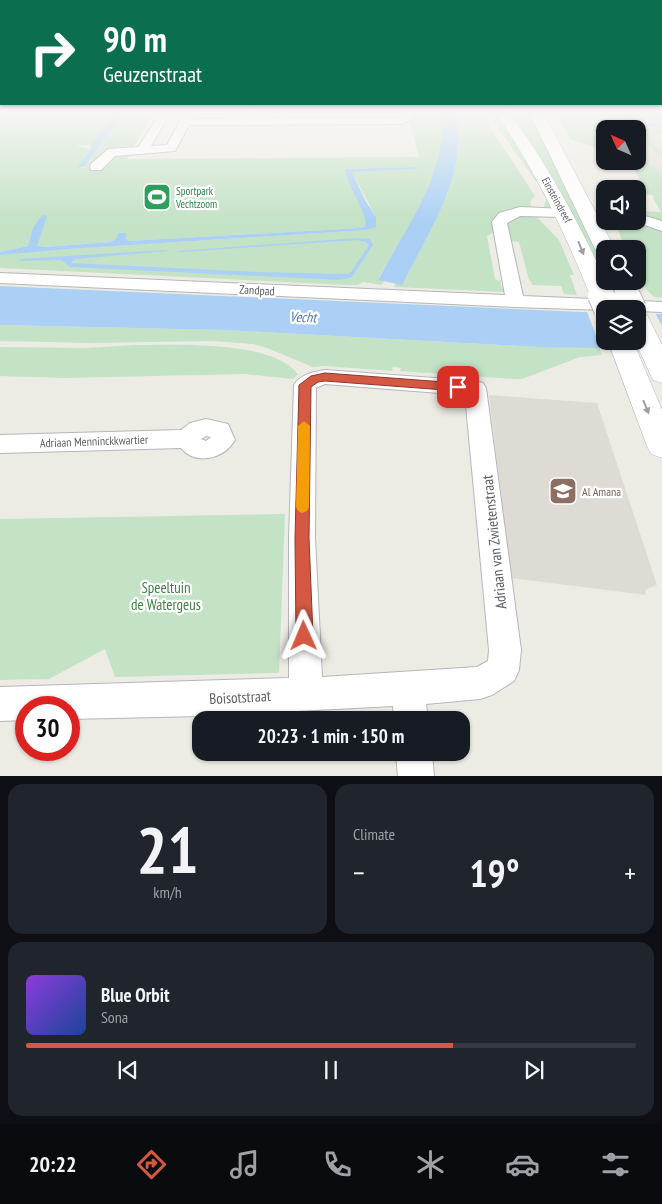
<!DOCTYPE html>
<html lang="en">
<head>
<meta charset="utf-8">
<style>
  body { margin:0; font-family:"PT Sans Narrow",sans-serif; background:#20242c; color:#f1f3f6; height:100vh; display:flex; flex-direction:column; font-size:19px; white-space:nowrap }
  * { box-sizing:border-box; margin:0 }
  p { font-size:16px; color:#9ea1a6 }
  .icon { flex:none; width:28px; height:28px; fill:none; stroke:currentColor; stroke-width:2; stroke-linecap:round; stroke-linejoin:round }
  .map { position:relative; height:776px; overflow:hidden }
  .panel { display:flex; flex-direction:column; gap:8px; padding:8px; background:#0d0f14; flex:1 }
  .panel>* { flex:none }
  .hud { position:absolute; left:0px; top:0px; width:662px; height:105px; box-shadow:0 1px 4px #0004; background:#0b6e4f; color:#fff; overflow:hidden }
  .needle { width:32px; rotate:315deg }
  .tools { position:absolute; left:596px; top:120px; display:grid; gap:10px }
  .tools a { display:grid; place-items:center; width:50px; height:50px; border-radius:10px; background:#171b24; box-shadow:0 1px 4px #0004; font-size:25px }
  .speed { position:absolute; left:15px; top:696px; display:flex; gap:10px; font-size:25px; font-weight:700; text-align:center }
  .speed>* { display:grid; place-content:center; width:65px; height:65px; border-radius:50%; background:#171b24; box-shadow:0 1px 4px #0004; line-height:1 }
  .speed .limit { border:8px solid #d22; background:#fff; color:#111 }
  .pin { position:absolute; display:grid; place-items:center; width:42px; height:42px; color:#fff; margin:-21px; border-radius:10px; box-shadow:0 2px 8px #0006 }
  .me { position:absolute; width:55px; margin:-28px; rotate:359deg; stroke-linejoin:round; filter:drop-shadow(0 0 4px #0008) }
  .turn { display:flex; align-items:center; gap:18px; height:105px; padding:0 20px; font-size:22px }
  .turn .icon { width:65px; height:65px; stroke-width:2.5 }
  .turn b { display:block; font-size:35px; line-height:42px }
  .big { font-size:38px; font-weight:800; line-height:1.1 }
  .panel .tile { flex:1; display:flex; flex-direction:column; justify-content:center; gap:8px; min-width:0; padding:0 18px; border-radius:15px; background:#20242c }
  .panel .dial { align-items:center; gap:0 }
  .dial b { font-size:65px; line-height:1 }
  .song { display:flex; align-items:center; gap:15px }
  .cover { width:60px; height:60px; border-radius:8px; background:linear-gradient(135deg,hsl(270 70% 55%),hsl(220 70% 35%)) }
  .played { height:5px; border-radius:2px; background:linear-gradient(90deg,#d55942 70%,#363941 70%) }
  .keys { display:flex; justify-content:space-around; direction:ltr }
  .heat { display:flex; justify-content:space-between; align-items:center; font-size:28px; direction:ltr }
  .panel .tiles { flex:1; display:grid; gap:8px; grid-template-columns:1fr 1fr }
  .tile:last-child { grid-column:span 2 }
  .trip { position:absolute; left:192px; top:711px; width:278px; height:50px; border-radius:15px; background:#171b24; box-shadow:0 1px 4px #0004; font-weight:800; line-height:50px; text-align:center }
  .tab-bar { display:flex; height:80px; justify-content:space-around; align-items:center; background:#090b0e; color:#9ea1a6 }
  .tab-bar .icon { width:35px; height:35px }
  .tab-bar .selected { color:#d55942 }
  .tab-bar b { font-size:22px; color:#f1f3f6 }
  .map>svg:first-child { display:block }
  .industrial { fill:#dfded9 }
  .education { fill:#dddbd3 }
  .green { fill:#c4e2c6 }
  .water { fill:#acd0f5 }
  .pier { fill:#edece4 }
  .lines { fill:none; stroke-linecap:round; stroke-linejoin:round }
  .street-casing { stroke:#b5b6ba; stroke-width:2 }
  .secondary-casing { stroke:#b6b8bd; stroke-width:1 }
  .street { fill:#fff; fill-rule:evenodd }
  .secondary { fill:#fff; fill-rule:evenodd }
  .secondary-bridge-casing { stroke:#b6b8bd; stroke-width:28; stroke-linecap:butt }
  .secondary-bridge { stroke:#fff; stroke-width:26 }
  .oneway { fill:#9d9fa1 }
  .route { fill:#d55942; stroke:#8a3a2b }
  .slow { fill:#f59e0b }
  .labels { text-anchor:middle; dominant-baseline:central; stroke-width:4.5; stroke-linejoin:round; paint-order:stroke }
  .far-leisure-label { font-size:11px; fill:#27864d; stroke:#fff; text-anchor:start }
  .far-street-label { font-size:11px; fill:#5c5f63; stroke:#fff }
  .street-label { font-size:12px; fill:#5c5f63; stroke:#fff }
  .education-label { font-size:12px; fill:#785e54; stroke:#fff; text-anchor:start }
  .water-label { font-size:14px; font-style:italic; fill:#4f76ae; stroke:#fff }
  .near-street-label { font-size:15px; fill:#5c5f63; stroke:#fff }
  .near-park-label { font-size:15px; fill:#3f8047; stroke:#fff }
</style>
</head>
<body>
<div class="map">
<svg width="662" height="777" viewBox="0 0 662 777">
  <rect width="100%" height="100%" fill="#edece4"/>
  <path class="industrial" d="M602,112H662V174L649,164L638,151V129H617Z"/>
  <path class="education" d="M489,395L597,403L657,585L645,590L646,595L511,578Z"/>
  <g class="green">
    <path d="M0,112H117L90,145H74L91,149L78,168H84L126,112H154L127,159L419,157L407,112H440C449,173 406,228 378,279L384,281L381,285L363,282L358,285H345L0,268V255L32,251L367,230L375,223L376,217L352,172L416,169L413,167L345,169C349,188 362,204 367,223L365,226L360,228L128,241C122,236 117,238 111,242L43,247L28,246L0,252Z"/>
    <path d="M456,112H480L535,196L530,202L532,209L516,208L496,215L492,222L494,232L487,236L495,279L499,281L503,279L500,282L502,288L505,289L504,292L394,287L396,283L402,284C428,233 470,172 456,112Z"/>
    <path d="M487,112H496L521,145L555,208L543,210L546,200L540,187Z"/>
    <path d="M507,112H527L541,132L605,258V281H616L619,292L606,291L539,159L540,156Z"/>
    <path d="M555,112H602L617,129H605V154L594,147L570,139Z"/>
    <path d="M615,112H620C624,125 650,128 662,129V133L653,138L655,146L662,152V159L638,134V129C627,129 620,121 615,112Z"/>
    <path d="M638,151L649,164L662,174V221L638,215V208L639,211L661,212L653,198H654L653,195L644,194L638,185L642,183L635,171L618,161H638Z"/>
    <path d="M522,215H535L559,240L574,275H570L577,295L564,294L561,286L532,285L531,281L529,280L519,242L509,241L506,222Z"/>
    <path d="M615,221H638L662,230V298L654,297L646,289L640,277L638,276V249H625Z"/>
    <path d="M0,325L225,330L540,347H599L602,355L580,357L522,379H515L400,371L401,368L393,367L392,371L325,366L313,367L267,348L252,344L213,341L90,343L0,341Z"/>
    <path d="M137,345C177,345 272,340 298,374L293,379L245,374L65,378L0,376V347L83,348Z"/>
    <path d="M285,514L279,673L115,677L105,649L49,679L0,680V519Z"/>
  </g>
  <g class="water">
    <path d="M117,112H126L84,167L77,168L91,149L90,145Z"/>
    <path d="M440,112H456C470,172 428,233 402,285L378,280C405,228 449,174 440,112Z"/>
    <path d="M622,112H662V128L640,125L623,117Z"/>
    <path d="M414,167L417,169L352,172L365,200L376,217V227L367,230L68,249L0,255V252L28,246L33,228L42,215L47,216L37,246L44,247L111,242L117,238L118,233H126L125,238L128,241L360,228L365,226L366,223C362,204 348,187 345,169Z"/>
    <path d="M357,238L370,239L373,245L352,277L340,280L70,267L61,260L19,261L21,259L33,258L166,250L168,251L75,259L71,263L258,272L347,274L351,272L369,245L366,242L356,240L181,252L178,251Z"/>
    <path d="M0,286L605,313V341H638V314H662V349L540,347L225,330L0,325Z"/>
  </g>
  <path class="pier" d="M586,309L605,310V341H638V311H654L662,326V351L601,349Z"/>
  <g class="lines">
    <defs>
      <g id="street">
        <path d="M161,112H171L151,146L167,145L185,112H195L192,119L400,118L402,112H412V119L401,124L189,125L175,151L115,156L101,170H91L90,167L91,164L108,149L138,147Z"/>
        <path d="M520,207L565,209L570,210L572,213L570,216L565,217L520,216L507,223L523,296L662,302V312L638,311V309L605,310L515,307L0,283V273L505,295L492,222L499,213Z"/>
        <path d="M589,212H605V220L584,219L582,216L584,213Z"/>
        <path d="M638,214L662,221V231L633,221H638Z"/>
        <path d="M325,370L475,381L483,383L486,388L521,650L519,670L514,681L492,695L480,699L426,704L428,720H394L393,706L202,716L69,719V708H26V720L0,721V687L289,678V538L294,385C301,374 313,372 325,370ZM325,384L465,395L489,650L488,661L477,667L322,677L315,538L316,388Z"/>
        <path d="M206,419L228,424L235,440C224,459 196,466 181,448L0,453V435L181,430L190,423ZM206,436L211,437L206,441L201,439Z"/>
        <path d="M396,752H432L434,777H398Z"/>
      </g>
      <g id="secondary">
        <path d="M495,112H509C551,169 584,232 612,295L609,300L601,302L593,300L590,295C564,231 535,169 495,112Z"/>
        <path d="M529,112H543L615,249H605V255L598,253L595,249Z"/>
        <path d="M609,281H631L638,296L635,301L627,303L619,301Z"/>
        <path d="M638,313L647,315L662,345V383L653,380L635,341H638Z"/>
        <path d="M608,341H633L662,410V458L651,454L647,446Z"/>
      </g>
    </defs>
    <use href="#street" class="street-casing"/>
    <use href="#secondary" class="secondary-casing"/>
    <use href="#street" class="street"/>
    <use href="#secondary" class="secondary"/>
    <defs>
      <g id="secondary-bridge">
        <path d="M601,295L607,309"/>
        <path d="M627,296L633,309"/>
      </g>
    </defs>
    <use href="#secondary-bridge" class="secondary-bridge-casing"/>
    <use href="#secondary-bridge" class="secondary-bridge"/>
  </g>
  <defs><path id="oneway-solid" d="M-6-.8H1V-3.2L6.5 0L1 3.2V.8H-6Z" transform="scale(1.25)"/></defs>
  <g class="oneway">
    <use href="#oneway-solid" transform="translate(581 248) rotate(68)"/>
    <use href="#oneway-solid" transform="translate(646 407) rotate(68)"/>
  </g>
  <linearGradient id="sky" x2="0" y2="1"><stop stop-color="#90bfed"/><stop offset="0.51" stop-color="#f7f6f3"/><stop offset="1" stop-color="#f7f6f3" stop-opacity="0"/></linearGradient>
  <rect width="662" height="221" fill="url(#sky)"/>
  <path class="route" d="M325,373L458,383L464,387L458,391L325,381L318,382L311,387L309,538L313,636L310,642L304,644L299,642L296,636L295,538L299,385L311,376Z"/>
  <path class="slow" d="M304,421L310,426L309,507L307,511L302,513L298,511L296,507L298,426Z"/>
  <defs>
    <symbol id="stadium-square" viewBox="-11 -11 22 22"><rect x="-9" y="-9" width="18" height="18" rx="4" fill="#2e9e5b" stroke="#fff"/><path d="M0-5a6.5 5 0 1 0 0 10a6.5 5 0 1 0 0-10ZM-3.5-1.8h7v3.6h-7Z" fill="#fff"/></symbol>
    <symbol id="school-square" viewBox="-11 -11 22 22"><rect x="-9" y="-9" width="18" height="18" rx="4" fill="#8d6e63" stroke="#fff"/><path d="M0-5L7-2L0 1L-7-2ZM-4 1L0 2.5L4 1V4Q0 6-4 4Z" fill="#fff"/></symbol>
  </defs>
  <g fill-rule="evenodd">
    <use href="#stadium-square" x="141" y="181" width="32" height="32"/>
    <use href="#school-square" x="547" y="475" width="32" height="32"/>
  </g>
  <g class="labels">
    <g class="far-leisure-label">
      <text x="176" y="191">Sportpark<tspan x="176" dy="13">Vechtzoom</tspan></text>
    </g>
    <g class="far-street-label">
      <text transform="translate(557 200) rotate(61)">Einsteindreef</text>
    </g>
    <g class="street-label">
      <text transform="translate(257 290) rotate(3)">Zandpad</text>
      <text transform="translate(94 441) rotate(-2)">Adriaan Menninckkwartier</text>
    </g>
    <g class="education-label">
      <text x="582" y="491">Al Amana</text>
    </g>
    <g class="water-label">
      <text transform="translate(303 317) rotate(2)">Vecht</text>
    </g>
    <g class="near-street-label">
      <text transform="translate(494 542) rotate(-96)">Adriaan van Zwietenstraat</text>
      <text transform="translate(240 697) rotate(-3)">Boisotstraat</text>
    </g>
    <g class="near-park-label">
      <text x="166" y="587">Speeltuin<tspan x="166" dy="17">de Watergeus</tspan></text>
    </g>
  </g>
</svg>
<div class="tools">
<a><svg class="needle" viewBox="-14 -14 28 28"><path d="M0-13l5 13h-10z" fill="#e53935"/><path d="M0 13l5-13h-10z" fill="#9ea1a6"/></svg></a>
<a><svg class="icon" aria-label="sound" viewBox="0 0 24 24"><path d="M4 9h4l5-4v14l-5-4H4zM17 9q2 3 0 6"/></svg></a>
<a><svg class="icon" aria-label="search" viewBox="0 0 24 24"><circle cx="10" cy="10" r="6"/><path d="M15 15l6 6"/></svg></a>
<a><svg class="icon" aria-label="layers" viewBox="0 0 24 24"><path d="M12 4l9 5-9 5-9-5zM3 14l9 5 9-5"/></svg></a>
</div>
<div class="speed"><div class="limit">30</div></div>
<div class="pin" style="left:458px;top:387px;background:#d93025"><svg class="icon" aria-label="arrive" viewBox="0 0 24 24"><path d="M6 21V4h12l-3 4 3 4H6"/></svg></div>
<svg class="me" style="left:304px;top:636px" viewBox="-20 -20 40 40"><path d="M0-17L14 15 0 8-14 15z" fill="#d55942" stroke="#fff" stroke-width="4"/></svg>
<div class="trip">20:23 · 1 min · 150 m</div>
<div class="hud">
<div class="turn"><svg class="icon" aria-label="right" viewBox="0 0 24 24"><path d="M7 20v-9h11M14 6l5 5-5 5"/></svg><div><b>90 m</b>Geuzenstraat</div></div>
</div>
</div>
<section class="panel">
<div class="tiles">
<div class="tile dial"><b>21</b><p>km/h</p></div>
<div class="tile"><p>Climate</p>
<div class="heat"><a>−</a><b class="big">19°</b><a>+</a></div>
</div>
<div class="tile">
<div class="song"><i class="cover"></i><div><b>Blue Orbit</b><p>Sona</p></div></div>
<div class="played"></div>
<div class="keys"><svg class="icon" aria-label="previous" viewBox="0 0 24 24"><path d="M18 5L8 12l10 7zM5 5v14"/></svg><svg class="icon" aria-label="pause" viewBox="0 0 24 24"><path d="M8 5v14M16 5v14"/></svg><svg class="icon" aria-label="next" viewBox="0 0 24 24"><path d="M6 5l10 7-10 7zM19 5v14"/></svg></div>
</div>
</div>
</section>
<nav class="tab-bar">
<b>20:22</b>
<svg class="icon selected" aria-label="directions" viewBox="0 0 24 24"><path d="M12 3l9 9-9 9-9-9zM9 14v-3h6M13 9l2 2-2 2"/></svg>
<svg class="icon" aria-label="music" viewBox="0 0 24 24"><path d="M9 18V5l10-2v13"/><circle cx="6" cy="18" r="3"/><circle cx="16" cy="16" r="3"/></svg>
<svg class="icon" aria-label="phone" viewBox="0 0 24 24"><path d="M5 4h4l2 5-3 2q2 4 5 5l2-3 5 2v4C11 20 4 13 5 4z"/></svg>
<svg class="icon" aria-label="climate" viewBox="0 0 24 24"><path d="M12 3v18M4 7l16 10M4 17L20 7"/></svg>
<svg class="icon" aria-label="car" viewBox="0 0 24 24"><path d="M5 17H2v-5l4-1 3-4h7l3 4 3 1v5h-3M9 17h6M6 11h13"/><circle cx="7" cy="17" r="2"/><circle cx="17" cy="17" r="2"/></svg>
<svg class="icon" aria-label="filters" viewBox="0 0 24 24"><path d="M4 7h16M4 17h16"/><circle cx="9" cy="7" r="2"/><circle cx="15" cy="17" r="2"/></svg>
</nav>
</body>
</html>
